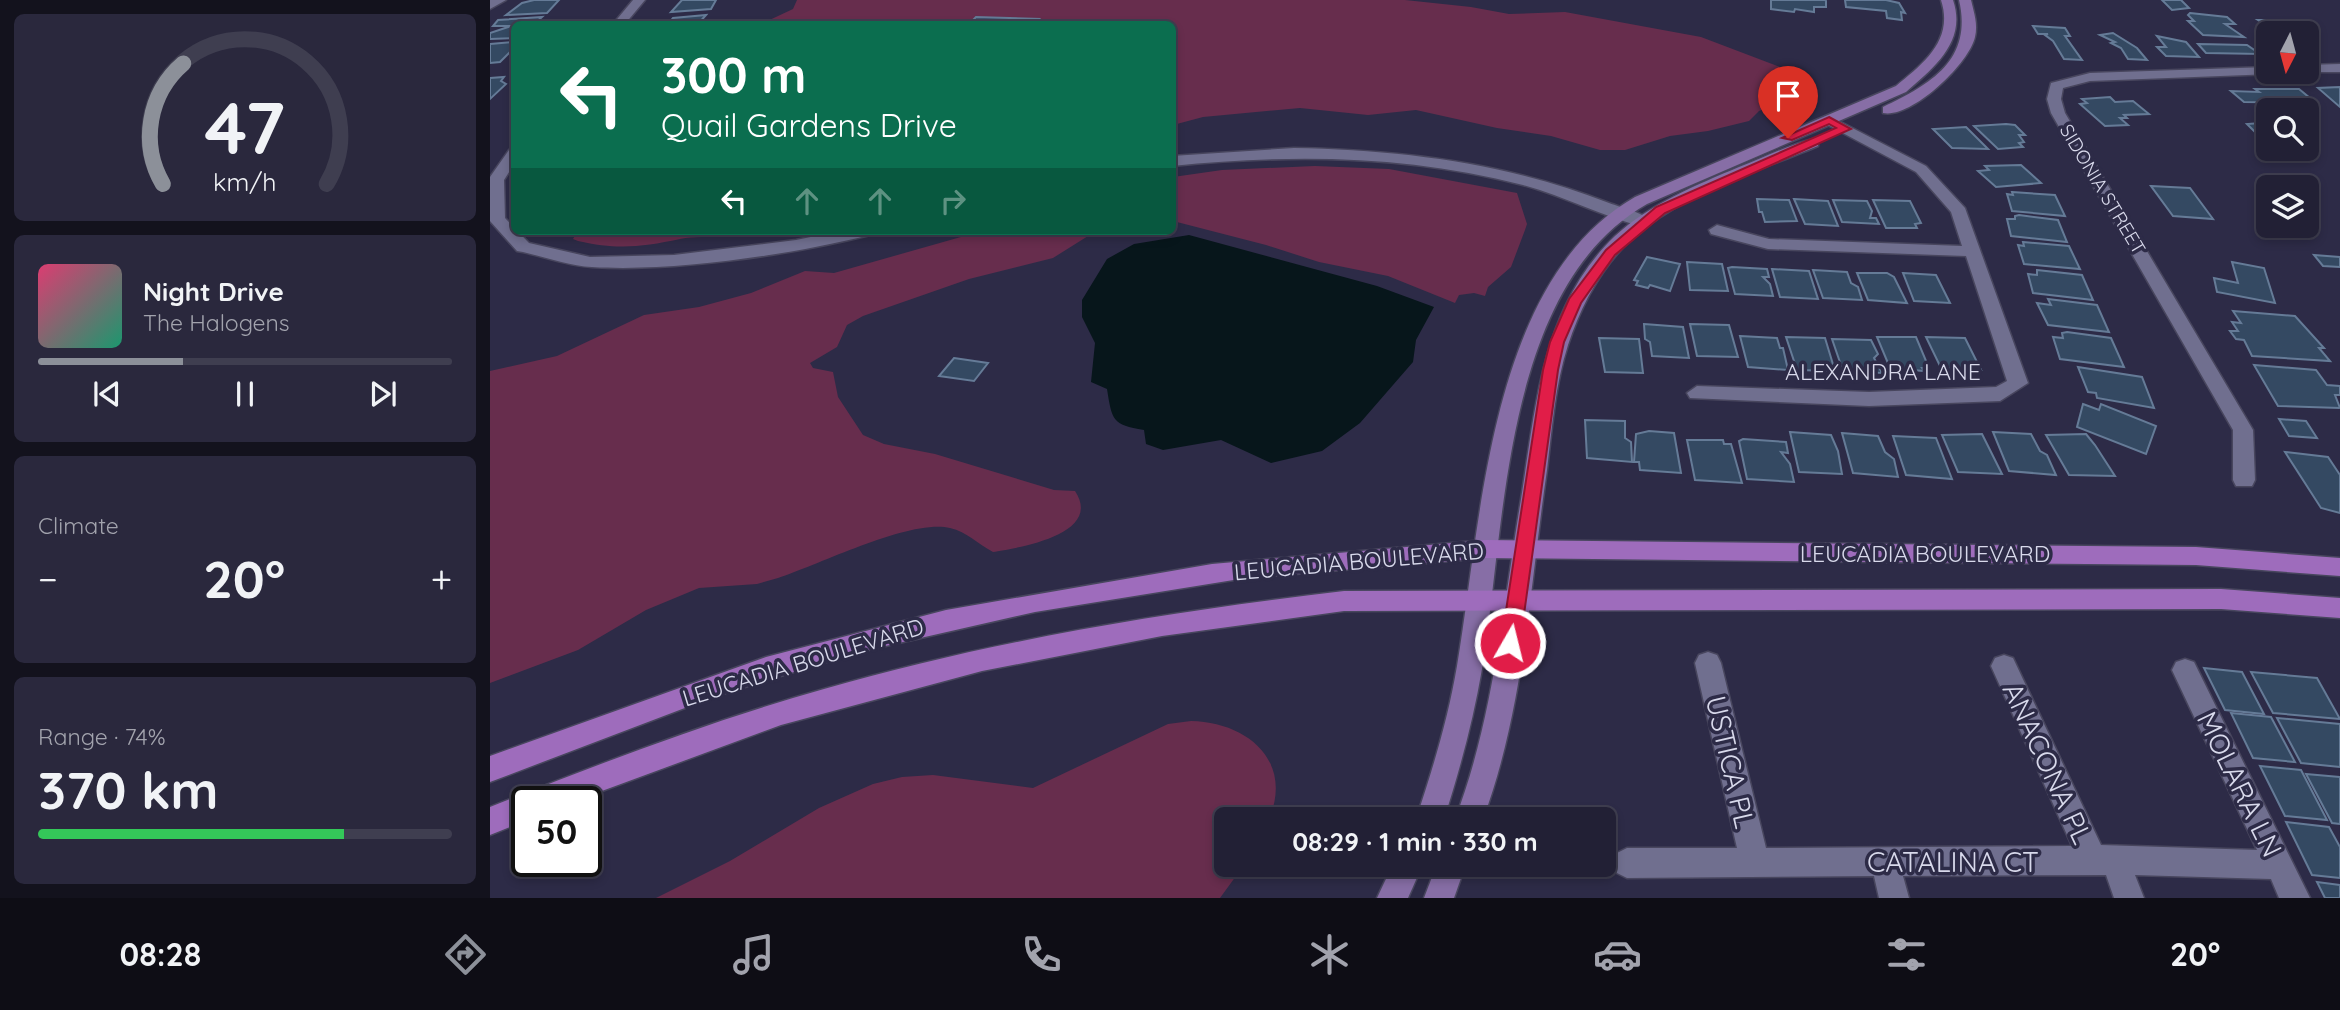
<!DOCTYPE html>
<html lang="en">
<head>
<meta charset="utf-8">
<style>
  body { margin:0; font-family:Quicksand,sans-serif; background:#2a283d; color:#f1f3f6; height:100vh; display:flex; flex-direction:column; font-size:26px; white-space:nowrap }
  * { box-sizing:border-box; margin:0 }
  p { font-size:23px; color:#a2a3ad }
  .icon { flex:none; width:38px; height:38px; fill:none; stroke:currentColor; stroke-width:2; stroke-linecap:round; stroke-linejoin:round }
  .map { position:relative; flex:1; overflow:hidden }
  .details { display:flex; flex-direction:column; gap:14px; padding:14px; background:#13121d; width:490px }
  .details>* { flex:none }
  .top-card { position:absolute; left:21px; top:21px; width:665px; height:214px; border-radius:10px; box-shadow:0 4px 10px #0003,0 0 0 2px #3f3e50; background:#0b6e4f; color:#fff; overflow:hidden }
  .needle { width:46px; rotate:186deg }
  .fabs { position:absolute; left:1766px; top:21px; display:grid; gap:14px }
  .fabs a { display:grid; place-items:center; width:63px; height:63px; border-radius:10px; background:#222035; box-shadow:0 4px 10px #0003,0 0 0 2px #3f3e50; font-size:35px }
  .speed { position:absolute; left:21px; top:786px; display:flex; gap:14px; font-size:35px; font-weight:700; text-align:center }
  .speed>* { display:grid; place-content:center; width:91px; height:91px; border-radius:50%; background:#222035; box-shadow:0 4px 10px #0003,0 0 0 2px #3f3e50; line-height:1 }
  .speed .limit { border:4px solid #111; border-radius:10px; background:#fff; color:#111 }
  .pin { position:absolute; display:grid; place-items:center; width:60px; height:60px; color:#fff; margin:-72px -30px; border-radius:50% 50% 50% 0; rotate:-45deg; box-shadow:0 0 7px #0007 }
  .pin .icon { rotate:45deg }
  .me { position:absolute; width:77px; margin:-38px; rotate:8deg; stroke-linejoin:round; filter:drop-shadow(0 0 5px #0008) }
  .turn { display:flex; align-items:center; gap:24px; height:147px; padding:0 35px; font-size:32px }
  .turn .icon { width:91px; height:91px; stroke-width:2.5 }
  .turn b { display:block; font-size:49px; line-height:60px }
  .lanes { display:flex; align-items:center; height:66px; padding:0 35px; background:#0003; justify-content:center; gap:35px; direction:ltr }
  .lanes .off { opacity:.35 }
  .big { font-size:52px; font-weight:700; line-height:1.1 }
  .details .widget { flex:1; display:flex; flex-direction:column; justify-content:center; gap:10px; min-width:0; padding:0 24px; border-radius:10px; background:#2a283d }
  .details .dial { align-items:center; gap:0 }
  .dial svg { height:182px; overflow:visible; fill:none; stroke:#3f3e50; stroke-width:7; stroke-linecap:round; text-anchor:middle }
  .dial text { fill:#f1f3f6; stroke:none }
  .song { display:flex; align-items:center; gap:21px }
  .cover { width:84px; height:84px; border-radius:10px; background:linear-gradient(135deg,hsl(340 70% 55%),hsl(160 70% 35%)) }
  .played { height:7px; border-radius:4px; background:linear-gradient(90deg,#8c9099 35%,#3f3e50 35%) }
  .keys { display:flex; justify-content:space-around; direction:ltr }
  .heat { display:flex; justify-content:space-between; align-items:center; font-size:38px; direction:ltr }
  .charge { height:10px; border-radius:5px; background:linear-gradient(90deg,#34c759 74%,#3f3e50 0) }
  .trip { position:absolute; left:724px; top:807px; width:402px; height:70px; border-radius:10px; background:#222035; box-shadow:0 4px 10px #0003,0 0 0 2px #3f3e50; font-weight:700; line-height:70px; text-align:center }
  .menu { display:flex; height:112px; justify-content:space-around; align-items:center; background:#0e0d15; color:#a2a3ad }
  .menu .icon { width:49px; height:49px }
  .menu .on { color:#8c9099 }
  .menu b { font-size:32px; color:#f1f3f6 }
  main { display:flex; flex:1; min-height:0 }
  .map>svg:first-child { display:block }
  .green { fill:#672d4d }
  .water { fill:#07161b }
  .building { fill:#344962; stroke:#657b97; stroke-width:2 }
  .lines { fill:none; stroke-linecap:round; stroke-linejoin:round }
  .minor-casing { stroke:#48465e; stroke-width:3 }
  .tertiary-casing { stroke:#48465e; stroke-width:3 }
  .secondary-casing { stroke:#48465e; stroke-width:3 }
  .primary-casing { stroke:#48465e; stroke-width:3 }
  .minor { fill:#706f8f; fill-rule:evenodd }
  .tertiary { fill:#706f8f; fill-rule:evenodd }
  .secondary { fill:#876ea6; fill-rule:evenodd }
  .primary { fill:#9e6cbc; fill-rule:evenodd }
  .route { fill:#e11d48; stroke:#92132f; stroke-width:2 }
  .labels { text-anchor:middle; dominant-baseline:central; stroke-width:7; stroke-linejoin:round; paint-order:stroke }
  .far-street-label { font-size:19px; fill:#d8d9eb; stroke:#2d2b47 }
  .street-label { font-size:23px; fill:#d8d9eb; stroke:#2d2b47 }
  .near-street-label { font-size:28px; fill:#d8d9eb; stroke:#2d2b47 }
</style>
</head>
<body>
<main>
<section class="details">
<div class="widget dial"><svg viewBox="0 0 100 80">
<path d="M14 69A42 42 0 1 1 86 69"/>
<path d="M14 69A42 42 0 0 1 23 16" stroke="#8c9099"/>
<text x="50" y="56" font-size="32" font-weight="700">47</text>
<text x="50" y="72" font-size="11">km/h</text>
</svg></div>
<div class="widget">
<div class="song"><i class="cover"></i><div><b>Night Drive</b><p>The Halogens</p></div></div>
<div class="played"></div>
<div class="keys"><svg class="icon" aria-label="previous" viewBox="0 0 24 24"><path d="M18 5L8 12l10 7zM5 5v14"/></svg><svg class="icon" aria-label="pause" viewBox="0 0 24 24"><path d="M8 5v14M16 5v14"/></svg><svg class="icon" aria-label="next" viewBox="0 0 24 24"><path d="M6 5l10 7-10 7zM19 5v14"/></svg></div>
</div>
<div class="widget"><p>Climate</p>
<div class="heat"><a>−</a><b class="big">20°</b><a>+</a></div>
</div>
<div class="widget"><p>Range · 74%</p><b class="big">370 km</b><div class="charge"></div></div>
</section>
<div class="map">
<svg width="1850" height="898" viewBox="0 0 1850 898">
  <rect width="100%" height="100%" fill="#2d2b47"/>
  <g class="green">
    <path d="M307,0H915L981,7L1019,14L1075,12L1211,37L1306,73L1316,88L1299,100L1269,111L1259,121L1218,131L1180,136L1135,150H1110L1061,136L1007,128L926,110L878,115L810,108L713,117L683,125L682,24H271L303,9Z"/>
    <path d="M825,166L899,169L1027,193L1037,224L1035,230L1021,267L998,287L995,296L984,293L969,295L965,303L898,276L829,262L776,245L683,221V177L732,170Z"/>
    <path d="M88,231H232C218,239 205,236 190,239C152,247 127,250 88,241L83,239Z"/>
    <path d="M492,231H606L563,258L479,279L373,316L357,325L347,347L320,363L323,368L343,372L348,397L373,435L394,444L445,454L564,490L585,491C614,535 527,548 503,552C488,544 477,532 460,528C419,519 329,565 288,578L267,584L209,588L156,610L88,650L0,683V371L67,356L154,315L209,307L261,293L315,271L344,273Z"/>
    <path d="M701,721C756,722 804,760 779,819H737V864L754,865L730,898H166L240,861L329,808L383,784L412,777L443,775L543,788L678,724Z"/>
  </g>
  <path class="water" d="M699,235L887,286L944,307L926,340L923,362L870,423L832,451L781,463L731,440L673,450L656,444L654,430C622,425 622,420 617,389L601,382L605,343L592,317V300L617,259L644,244Z"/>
  <g class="building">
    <path d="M44,0H69L57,13L16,15L32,3Z"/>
    <path d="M192,0H226L221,9L181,12Z"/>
    <path d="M1281,0H1335L1336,1V7H1324V12L1305,9L1304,12L1281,9Z"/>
    <path d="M1355,0H1396L1409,3L1415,13L1411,12L1412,20L1397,18L1396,11L1356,7Z"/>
    <path d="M1672,0H1691L1699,8L1682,10Z"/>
    <path d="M1700,13L1737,17L1745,24H1735L1754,37L1713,35L1698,21H1704L1698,15Z"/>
    <path d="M216,15L208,24H167L179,23L183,18Z"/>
    <path d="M52,17L44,24H24V38L0,39V33L21,26H3L8,20Z"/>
    <path d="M486,17L549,19L545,24H479Z"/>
    <path d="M1768,20H1803L1813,28L1779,27Z"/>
    <path d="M1543,26L1575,28L1580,36H1575L1592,60L1574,59L1563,41L1555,35L1558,34H1548Z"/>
    <path d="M1623,33L1647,48L1657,60L1638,59L1631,48L1621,43L1625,42L1610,35Z"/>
    <path d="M1667,36L1696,42L1709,57L1676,56L1667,47H1676Z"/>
    <path d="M24,42V48L10,62L0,63V44Z"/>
    <path d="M1708,44L1757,45L1770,54L1716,53Z"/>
    <path d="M14,77L11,81L16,84L0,99V78Z"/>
    <path d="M1850,87V107L1828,88Z"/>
    <path d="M1765,89H1809L1826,103L1754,102L1741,91L1769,92Z"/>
    <path d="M1620,97L1625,102L1643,101L1659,114L1634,115L1637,118H1630L1638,125L1615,126L1590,104L1597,103L1592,99Z"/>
    <path d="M1771,123L1778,124V135H1768L1757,124Z"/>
    <path d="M1516,124L1525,125L1535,135H1529L1534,142L1529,143L1533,147L1508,149L1484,126Z"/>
    <path d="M1476,127L1498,149L1462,148L1443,129Z"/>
    <path d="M1531,165L1551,183L1506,187L1488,171L1499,170L1495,166Z"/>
    <path d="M1661,186L1700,188L1723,219L1683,216Z"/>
    <path d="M1522,192L1565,195L1575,216L1522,211L1517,194L1523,195Z"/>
    <path d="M1267,199L1299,200L1307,221L1275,222L1272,212H1269Z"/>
    <path d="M1304,199L1338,201L1348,226L1315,224Z"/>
    <path d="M1343,200L1377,201L1382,211L1380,218H1386L1389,224L1352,222Z"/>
    <path d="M1383,200L1420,201L1431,223L1425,224L1427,228H1396Z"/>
    <path d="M1529,215L1568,220L1577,242L1521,236L1517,219H1525V216Z"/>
    <path d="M1533,242L1579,246L1590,269L1534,264L1528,245L1534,246Z"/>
    <path d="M1824,255L1850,257V267L1833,266Z"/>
    <path d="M1157,257L1190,264L1180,291L1160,285L1158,288L1146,285L1148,281L1144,280Z"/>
    <path d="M1197,262L1232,264L1238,291L1200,290Z"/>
    <path d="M1742,262L1774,268L1785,303L1727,292L1724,278L1748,283Z"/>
    <path d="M1242,267L1277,269L1279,277H1273L1280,284L1283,296L1245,294L1238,268Z"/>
    <path d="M1282,269L1319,271L1328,299L1290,297Z"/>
    <path d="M1323,270L1357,272L1361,283L1368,287L1372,300L1333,298Z"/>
    <path d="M1547,270L1592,275L1603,300L1543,293L1538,274L1547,275Z"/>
    <path d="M1367,273H1397L1404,277L1417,303L1378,300Z"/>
    <path d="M1413,273L1446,275L1460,303L1424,301Z"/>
    <path d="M1558,299L1607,305L1619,332L1558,325L1547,303L1561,305Z"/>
    <path d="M1743,311L1805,316L1834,348H1829L1840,361L1762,356L1754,340L1746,339L1740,331H1748L1742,322L1751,323Z"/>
    <path d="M1154,324L1193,327L1199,358L1162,356L1160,342L1155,339Z"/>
    <path d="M1200,324L1239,325L1248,357L1207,356Z"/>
    <path d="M1577,332L1621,338L1634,367L1570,359L1563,337L1573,338L1572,333Z"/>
    <path d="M1250,336L1287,338L1290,348H1293L1298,370L1258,367Z"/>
    <path d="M1296,337L1335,338L1345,371L1307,370Z"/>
    <path d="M1387,337H1426L1439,368H1432L1434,371L1400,368Z"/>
    <path d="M1436,337L1475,338L1491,370L1451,368Z"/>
    <path d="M1109,338L1149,339L1153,373L1115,372Z"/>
    <path d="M1342,339L1381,340L1388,354L1384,358L1392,373L1353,371Z"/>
    <path d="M464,358L498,363L484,381L449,376Z"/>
    <path d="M1764,365L1826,370L1837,385L1850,386V395H1845L1850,408L1788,406Z"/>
    <path d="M1588,367L1652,377L1664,408L1607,398L1606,393L1598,392Z"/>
    <path d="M1593,404L1609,410L1611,404L1666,426L1656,454L1587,427Z"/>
    <path d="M1789,419L1816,421L1827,438L1799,436Z"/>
    <path d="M1095,420L1135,421V438L1141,442L1142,462L1097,458Z"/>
    <path d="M1159,431L1184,433L1191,473L1150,470L1149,462H1144L1146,434Z"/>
    <path d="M1300,432L1341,435L1348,451L1352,474L1309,472Z"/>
    <path d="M1503,432L1541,434L1550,451L1557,455L1566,475L1519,471Z"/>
    <path d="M1352,433L1388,436L1395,452L1404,459L1408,477L1363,473Z"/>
    <path d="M1492,434L1512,474L1468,472L1452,435Z"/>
    <path d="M1596,434L1605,445L1625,476L1579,475L1556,435Z"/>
    <path d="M1403,436L1446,438L1462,479L1416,475Z"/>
    <path d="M1253,439L1296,442L1298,453L1291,452L1300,464L1304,482L1257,479L1249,441Z"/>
    <path d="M1197,440H1233L1234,444H1241L1252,483L1205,480Z"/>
    <path d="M1795,452L1838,457L1850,475V513L1831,508Z"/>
    <path d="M1714,668L1752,672L1774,714L1735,710Z"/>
    <path d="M1761,672L1827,678L1850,719L1783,713Z"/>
    <path d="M1741,713L1781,717L1805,762L1763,758Z"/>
    <path d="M1787,718L1850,724V767L1811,763Z"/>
    <path d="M1770,766L1811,770L1837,820L1795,816Z"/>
    <path d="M1816,774L1850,777V824L1842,823Z"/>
    <path d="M1796,822L1839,827L1850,847V878L1822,875Z"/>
    <path d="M1827,882L1850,885V898H1835Z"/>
  </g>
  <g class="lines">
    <defs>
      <g id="minor">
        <path d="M0,0H16L0,9Z"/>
        <path d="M1850,64V72H1811H1816V65Z"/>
        <path d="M1778,67V72H1784L1783,74L1600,81L1573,88L1571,99L1575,113L1763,430L1765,480L1762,486H1746L1743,480V430L1561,113L1557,99L1561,83L1600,73Z"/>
        <path d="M1339,116L1436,166L1475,208L1538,383L1510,401L1379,406L1200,398L1197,393L1207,386L1379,392L1506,387L1517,381L1476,256L1278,249L1221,234L1219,230L1227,225L1279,239L1472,246L1461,212L1426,172L1334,123V117Z"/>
        <path d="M1218,652L1227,655L1231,663L1276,848L1582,846L1501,666L1505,658L1514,655L1523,658L1611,845L1767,850L1682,670L1686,662L1695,659L1704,662L1820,898H1789L1781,879L1645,875L1654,898H1624L1616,875L1413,876L1419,898H1389L1384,876L1137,878L1127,873L1122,863L1127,853L1137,848H1247L1205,663L1209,655Z"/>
      </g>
      <g id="tertiary">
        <path d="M143,0H155L135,24H123Z"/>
        <path d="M24,148V164L14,180L15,218L39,243L100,257L184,255L306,240L350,231H382L380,235C299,255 184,272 102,267C79,266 55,257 33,252L27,251L0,221V177L19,150Z"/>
        <path d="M804,148C911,150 1018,163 1119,203C1132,208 1153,212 1162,222L1154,227C1113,217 1074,196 1033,185C917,155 801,154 682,166V156Z"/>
      </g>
      <g id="secondary">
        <path d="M1451,0H1463C1477,41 1445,67 1416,92L1157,204C1012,287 1016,525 992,669C983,721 970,769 954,819H926C943,768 958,719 967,666C992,519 999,280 1145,197L1406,86C1434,63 1464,40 1451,0Z"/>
        <path d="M1469,0H1481C1484,13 1488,24 1485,37C1479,64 1421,119 1393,113V107C1441,84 1483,60 1469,0Z"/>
        <path d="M1323,139L1328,140V146C1271,170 1206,189 1156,227C1117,256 1093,300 1078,345C1065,385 1062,429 1057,470C1040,586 1034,709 993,819H965C1004,718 1013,606 1031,499C1046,405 1052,306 1125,236C1160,204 1206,185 1249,167C1273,158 1298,145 1323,139Z"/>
        <path d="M903,864H933L918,898H887Z"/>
        <path d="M947,864H976L964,898H934Z"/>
      </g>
      <g id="primary">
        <path d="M996,540L1706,547L1850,558V576L1706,565L996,558L756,578L545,612L369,652L229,695L0,782V756L276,657L456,610L722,564Z"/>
        <path d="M1731,589L1850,598V618L1731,609L854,611L672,636L492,671L291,725L82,802H37V820L0,835V807C109,764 220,721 334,689C504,640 678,612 854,591Z"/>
      </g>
    </defs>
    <use href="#minor" class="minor-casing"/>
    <use href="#tertiary" class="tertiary-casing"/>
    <use href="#secondary" class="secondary-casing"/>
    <use href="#primary" class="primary-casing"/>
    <use href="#minor" class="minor"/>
    <use href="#tertiary" class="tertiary"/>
    <use href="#secondary" class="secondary"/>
    <use href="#primary" class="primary"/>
  </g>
  <path class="route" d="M1339,117L1361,129L1175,213L1125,255L1091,303L1074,342L1068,370L1030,643L1027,649H1014L1011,643L1053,370L1060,342L1079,299L1116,250L1166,207L1346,128L1339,124L1302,140L1292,138Z"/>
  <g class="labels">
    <g class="far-street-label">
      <text transform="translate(1613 189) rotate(59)">SIDONIA STREET</text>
    </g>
    <g class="street-label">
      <text x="1393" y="371">ALEXANDRA LANE</text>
      <text x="1435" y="553">LEUCADIA BOULEVARD</text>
      <text transform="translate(869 561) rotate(-5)">LEUCADIA BOULEVARD</text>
      <text transform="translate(313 662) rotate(-17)">LEUCADIA BOULEVARD</text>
    </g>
    <g class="near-street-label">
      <text transform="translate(1241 762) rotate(77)">USTICA PL</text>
      <text transform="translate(1558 763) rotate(65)">ANACONA PL</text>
      <text transform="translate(1750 784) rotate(64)">MOLARA LN</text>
      <text x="1463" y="861">CATALINA CT</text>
    </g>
  </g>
</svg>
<div class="fabs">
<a><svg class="needle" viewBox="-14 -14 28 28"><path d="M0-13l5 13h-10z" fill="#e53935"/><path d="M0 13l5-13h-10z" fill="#a2a3ad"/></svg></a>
<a><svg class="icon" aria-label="search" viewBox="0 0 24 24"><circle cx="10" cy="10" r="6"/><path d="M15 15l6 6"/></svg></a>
<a><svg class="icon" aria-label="layers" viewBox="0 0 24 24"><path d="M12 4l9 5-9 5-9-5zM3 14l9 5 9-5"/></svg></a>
</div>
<div class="speed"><div class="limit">50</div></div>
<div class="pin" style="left:1298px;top:138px;background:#d93025"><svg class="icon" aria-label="arrive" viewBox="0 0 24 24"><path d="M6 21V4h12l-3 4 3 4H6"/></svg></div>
<svg class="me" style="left:1020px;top:643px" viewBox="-20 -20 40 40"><circle r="17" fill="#e11d48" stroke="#fff" stroke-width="3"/><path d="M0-11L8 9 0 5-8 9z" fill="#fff"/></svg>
<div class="trip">08:29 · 1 min · 330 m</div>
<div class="top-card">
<div class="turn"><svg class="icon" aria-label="left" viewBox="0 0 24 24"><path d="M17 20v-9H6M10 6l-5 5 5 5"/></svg><div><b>300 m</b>Quail Gardens Drive</div></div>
<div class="lanes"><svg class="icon" aria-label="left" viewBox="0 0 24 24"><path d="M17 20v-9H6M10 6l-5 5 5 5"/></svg><svg class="icon off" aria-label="ahead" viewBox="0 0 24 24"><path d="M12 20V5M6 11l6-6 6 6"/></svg><svg class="icon off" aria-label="ahead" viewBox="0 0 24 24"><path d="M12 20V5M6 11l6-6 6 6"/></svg><svg class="icon off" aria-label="right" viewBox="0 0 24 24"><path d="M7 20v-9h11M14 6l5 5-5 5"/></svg></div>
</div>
</div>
</main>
<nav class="menu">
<b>08:28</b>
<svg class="icon on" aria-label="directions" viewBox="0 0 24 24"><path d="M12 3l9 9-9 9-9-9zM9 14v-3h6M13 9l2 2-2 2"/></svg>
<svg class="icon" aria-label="music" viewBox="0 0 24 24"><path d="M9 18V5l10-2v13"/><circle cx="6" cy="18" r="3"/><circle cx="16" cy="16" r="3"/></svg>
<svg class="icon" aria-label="phone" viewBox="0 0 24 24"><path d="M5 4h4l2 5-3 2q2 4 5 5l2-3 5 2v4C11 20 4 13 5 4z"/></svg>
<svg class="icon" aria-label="climate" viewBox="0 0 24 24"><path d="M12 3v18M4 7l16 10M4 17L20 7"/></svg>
<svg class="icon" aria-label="car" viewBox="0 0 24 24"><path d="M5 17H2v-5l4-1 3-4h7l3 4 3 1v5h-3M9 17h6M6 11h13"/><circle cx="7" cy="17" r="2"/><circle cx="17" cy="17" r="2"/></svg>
<svg class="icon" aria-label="filters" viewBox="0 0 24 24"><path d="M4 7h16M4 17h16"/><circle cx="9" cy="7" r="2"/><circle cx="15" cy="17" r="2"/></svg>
<b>20°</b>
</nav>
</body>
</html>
